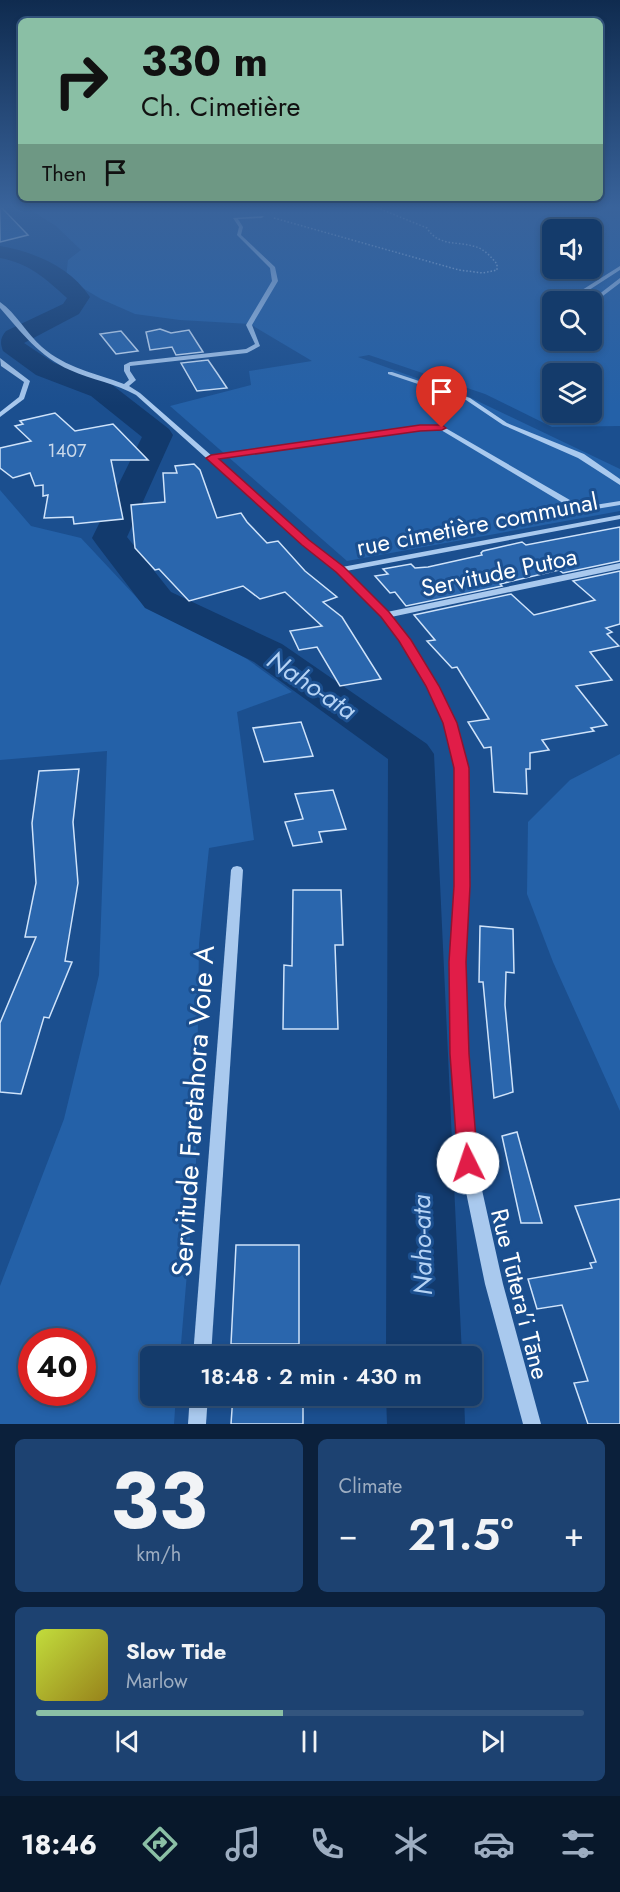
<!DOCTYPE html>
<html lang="en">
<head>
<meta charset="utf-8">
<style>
  body { margin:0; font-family:Jost,sans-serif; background:#1d4271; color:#f1f3f6; height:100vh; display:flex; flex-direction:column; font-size:22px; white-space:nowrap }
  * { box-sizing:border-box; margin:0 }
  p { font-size:20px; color:#9dadc1 }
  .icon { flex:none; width:33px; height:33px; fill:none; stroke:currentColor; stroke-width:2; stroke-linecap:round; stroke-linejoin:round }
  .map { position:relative; height:1424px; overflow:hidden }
  .sheet { display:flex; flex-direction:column; gap:15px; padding:15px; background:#0b203b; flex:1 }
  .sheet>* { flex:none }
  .guide { position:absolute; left:18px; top:18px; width:585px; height:183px; border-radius:9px; box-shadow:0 3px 9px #0003,0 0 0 2px #33557e; background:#8abfa5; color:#111; overflow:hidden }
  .fabs { position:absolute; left:542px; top:219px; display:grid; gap:12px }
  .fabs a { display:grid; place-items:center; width:60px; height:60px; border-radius:9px; background:#143b6b; box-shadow:0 3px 9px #0003,0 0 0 2px #33557e; font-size:30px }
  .speed { position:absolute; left:18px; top:1328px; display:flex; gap:12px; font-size:30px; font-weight:700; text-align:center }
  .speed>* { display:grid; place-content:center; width:78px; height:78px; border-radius:50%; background:#143b6b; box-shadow:0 3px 9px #0003,0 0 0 2px #33557e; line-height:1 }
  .speed .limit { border:9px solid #d22; background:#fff; color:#111 }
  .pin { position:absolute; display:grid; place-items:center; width:51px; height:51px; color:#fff; margin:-62px -26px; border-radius:50% 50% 50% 0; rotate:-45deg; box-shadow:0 0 6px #0007 }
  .pin .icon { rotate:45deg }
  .me { position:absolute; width:66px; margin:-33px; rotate:356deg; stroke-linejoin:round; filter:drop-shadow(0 0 4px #0008) }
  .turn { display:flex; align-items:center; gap:21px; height:126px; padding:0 24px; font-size:27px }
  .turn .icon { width:78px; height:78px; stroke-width:2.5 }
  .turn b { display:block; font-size:42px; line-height:51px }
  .then { display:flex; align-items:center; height:57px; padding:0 24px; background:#0003; gap:12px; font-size:22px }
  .big { font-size:45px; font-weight:600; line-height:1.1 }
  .sheet .card { flex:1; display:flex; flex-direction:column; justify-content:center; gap:9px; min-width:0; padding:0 21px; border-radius:9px; background:#1d4271 }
  .sheet .dial { align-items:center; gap:0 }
  .dial b { font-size:78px; line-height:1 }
  .song { display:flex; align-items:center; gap:18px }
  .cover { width:72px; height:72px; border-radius:9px; background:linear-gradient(135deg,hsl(70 70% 55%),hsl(50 70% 35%)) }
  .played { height:6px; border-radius:3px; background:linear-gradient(90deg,#8abfa5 45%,#33557e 45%) }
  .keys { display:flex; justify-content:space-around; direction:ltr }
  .heat { display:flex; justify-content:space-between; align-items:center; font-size:33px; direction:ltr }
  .sheet .tiles { flex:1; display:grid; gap:15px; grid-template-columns:1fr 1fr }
  .card:last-child { grid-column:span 2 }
  .trip { position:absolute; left:140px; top:1346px; width:342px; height:60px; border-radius:9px; background:#143b6b; box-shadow:0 3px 9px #0003,0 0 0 2px #33557e; font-weight:600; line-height:60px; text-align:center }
  .tab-bar { display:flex; height:96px; justify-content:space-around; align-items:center; background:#08182b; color:#9dadc1 }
  .tab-bar .icon { width:42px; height:42px }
  .tab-bar .on { color:#8abfa5 }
  .tab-bar b { font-size:27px; color:#f1f3f6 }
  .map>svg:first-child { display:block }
  .green { fill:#2461a8; fill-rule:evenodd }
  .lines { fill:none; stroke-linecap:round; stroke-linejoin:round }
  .river { fill:#123a6d; fill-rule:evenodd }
  .building { fill:#2a66ad; stroke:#cfe3fa; stroke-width:1.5 }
  .path { stroke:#a9c9ee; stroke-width:1.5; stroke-dasharray:1.5 2; stroke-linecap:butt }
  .minor { fill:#a9c9ee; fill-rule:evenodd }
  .route { fill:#e11d48; stroke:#92132f; stroke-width:1.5 }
  .labels { text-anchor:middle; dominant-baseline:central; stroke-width:6; stroke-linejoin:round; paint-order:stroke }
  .far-number-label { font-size:18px; fill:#cad9ea }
  .street-label { font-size:24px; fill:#fff; stroke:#1b4f8f }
  .water-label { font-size:26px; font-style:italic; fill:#b5d3f5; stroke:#1b4f8f }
  .near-street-label { font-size:28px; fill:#fff; stroke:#1b4f8f }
</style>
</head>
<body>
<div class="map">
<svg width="620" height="1424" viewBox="0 0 620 1424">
  <rect width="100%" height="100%" fill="#1b4f8f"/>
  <g class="green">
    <path d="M24,206H620V426L552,427L485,394L369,355L358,357L469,397L620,469V511L347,561L170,406L251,385L249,371L312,361L250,324L180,320L135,314L101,299L66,278L68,260L81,250L56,226ZM552,230H591V268H552ZM552,302H591V340H552ZM552,374H591V412H552Z"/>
    <path d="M0,490L31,526L81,538L139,600L247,659L292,692L237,712L254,840L209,848L199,944L196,1166L180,1356H150V1395H176L174,1424H0V1286L64,1119L99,975L107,751L0,760ZM32,1341H82V1392H32Z"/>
    <path d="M620,754V1111L553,962L527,894L528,822L570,780Z"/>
  </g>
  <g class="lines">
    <g class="river">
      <path d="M0,246C35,252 70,267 90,297L79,314L24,343L54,363L111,384L169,429L173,435L127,537L171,592L282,644L427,744L434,754L462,1356H386L388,759L254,662L145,608L97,545L92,538L142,437L91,396L36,375L3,351C0,343 0,338 6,331L63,304L67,298C46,279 29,263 0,258Z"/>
      <path d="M386,1395H464L465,1424H387Z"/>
    </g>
  </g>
  <g class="building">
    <path d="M0,206L28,235L0,242Z"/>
    <path d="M160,329L171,333L189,330L203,352L176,355L172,347L150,350L146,332Z"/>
    <path d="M121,331L138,351L116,354L100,334Z"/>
    <path d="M208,360L217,373L227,388L197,391L181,363Z"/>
    <path d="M55,413L75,431L113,424L148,460H111L123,519L74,524L73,517L44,518L48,495L43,496V485L35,486L30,473L13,478L0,468V448L31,441L15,426L23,424L20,421Z"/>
    <path d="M194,464L200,470L217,518L241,513L247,522L267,543L278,541L305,571L337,597L323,602L342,617L381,679L340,686L317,647L299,650L290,631L322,626L285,592L260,599L243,586L189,601L159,569L155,570L135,548L131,505L165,502L163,473H177L175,466Z"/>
    <path d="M620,527V561L563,573L559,570L500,584L502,586L406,606L395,592L390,593L375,576L388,574L383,569L411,564L415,568L428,567L482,555L481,553L483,551L522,542L526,545Z"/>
    <path d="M620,571V624L606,628L612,632L607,634L619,646L590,652L612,680L576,686L607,725L591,728L594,731L542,740L549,750L530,753V769H526L527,794L494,792L491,747L484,748L468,722L489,719L457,667L452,668L427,641L435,640L414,615L511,594L534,615L595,600L573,581Z"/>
    <path d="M301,722L313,756L264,762L253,728Z"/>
    <path d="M79,769L73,822L78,883L65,961L72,962L49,1018L44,1017L21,1094L0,1092V1023L36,937H25L36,883L32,823L39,771Z"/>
    <path d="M333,790L346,829L319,832L322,842L293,846L285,822L303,819L295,794Z"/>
    <path d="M293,890H341L343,945H335L338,1029H283L284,965L292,966Z"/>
    <path d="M480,926L513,929L514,973L506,972L505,1005L513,1092L494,1098L483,982H479Z"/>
    <path d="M517,1132L542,1223H521L502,1136Z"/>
    <path d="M620,1199V1424H588L574,1383L588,1381L562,1305L537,1309L528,1279L592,1268L590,1263L596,1262L575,1206Z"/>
    <path d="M236,1245H299V1344H231Z"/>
    <path d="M233,1395H303V1424H231Z"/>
  </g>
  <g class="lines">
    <path class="path" d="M274,218L459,270L483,273L497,270V264C492,258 486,251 479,248C460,240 439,248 427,228L373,206"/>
    <g class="minor">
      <path d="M264,216L262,218L238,219L243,227L241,235L275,267L278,281L252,325L260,346L247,353L130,366V371L136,380L129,386L140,393L212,456L420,426H442L582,507L620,501V505L578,512L441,430H420L216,459L309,541L342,567L620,515V519L346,571L387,612L620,563V569L391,617L409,640L438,686L455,723L467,768L468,886L464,962L467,1054L476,1163L503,1284L541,1424H523L485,1284L460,1163L453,1054L450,962L456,886L455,768L445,723L428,686L400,641L382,617L337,572L303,545L136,395C115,383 92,380 70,370C40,357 21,332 0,308V302C16,313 27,334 42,347C66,368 95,373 124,384L129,380L124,371V365L130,362L246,349L255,344L246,325L272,281L270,268L237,235L239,227L233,218Z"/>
      <path d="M620,266V270L586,292L583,302H577L582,290Z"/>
      <path d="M620,278V283L591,305V302H589Z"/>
      <path d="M0,358L30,381L24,399L0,417V412L19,397L24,382L1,366Z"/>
      <path d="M388,372H392L470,398L507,423L584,454L620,479V485L578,458L503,425L466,400L388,374Z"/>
      <path d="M237,866L241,867L243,870L211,1356H193L231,870L233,867Z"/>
      <path d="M190,1395H208L206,1424H188Z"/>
    </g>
  </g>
  <linearGradient id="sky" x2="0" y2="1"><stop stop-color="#0f2b4f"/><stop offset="0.51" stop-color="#39639b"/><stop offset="1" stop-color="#39639b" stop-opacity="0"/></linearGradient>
  <rect width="620" height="406" fill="url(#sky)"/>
  <path class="route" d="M420,425H442L446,428L442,430L420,431L219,459L309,540L344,567L389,612L411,640L439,686L457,723L469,768L470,886L466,962L469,1054L478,1163L475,1169L468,1172L461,1169L458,1163L450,1054L449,962L454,886V768L443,723L426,686L399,641L381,617L336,572L302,545L206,458L211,455Z"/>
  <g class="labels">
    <g class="far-number-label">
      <text x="67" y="451">1407</text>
    </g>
    <g class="street-label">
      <text transform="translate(477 524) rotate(-11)">rue cimetière communal</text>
      <text transform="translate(499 572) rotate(-12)">Servitude Putoa</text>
      <text transform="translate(520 1294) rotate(76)">Rue Tūtera'i Tāne</text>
    </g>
    <g class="water-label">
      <text transform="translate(312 685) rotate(34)">Naho-ata</text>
      <text transform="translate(422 1245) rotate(-91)">Naho-ata</text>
    </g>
    <g class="near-street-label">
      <text transform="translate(193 1111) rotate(-86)">Servitude Faretahora Voie A</text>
    </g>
  </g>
</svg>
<div class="fabs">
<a><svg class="icon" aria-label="sound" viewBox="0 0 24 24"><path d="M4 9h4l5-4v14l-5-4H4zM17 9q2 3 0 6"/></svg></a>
<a><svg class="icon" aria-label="search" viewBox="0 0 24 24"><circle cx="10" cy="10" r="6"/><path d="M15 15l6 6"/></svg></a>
<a><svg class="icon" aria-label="layers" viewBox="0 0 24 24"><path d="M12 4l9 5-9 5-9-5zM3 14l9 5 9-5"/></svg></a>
</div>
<div class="speed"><div class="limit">40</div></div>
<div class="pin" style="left:442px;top:428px;background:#d93025"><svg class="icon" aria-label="arrive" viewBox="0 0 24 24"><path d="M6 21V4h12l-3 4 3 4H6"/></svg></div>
<svg class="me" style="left:468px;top:1163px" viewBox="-20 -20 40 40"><circle r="19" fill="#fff"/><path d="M0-13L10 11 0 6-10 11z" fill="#e11d48"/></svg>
<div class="trip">18:48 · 2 min · 430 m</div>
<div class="guide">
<div class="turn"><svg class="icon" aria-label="right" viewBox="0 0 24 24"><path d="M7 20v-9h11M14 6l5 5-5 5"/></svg><div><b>330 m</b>Ch. Cimetière</div></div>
<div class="then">Then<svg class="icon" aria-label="arrive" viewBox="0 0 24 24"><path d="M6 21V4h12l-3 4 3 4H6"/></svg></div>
</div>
</div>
<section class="sheet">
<div class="tiles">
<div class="card dial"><b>33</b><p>km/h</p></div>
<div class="card"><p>Climate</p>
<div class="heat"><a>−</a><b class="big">21.5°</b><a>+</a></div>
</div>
<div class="card">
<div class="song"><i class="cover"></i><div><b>Slow Tide</b><p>Marlow</p></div></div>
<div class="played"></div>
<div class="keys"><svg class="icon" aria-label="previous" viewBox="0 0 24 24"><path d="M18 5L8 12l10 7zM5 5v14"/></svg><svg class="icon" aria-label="pause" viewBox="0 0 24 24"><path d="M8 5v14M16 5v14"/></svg><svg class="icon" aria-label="next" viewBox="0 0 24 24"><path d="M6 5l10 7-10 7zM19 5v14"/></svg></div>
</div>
</div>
</section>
<nav class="tab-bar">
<b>18:46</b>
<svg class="icon on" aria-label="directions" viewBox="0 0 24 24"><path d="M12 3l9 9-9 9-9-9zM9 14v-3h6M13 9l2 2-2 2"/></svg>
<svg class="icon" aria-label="music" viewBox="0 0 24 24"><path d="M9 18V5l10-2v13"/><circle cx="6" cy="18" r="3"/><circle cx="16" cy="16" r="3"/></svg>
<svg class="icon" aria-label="phone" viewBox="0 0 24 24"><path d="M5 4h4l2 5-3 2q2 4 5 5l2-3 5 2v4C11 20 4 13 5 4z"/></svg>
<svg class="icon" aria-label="climate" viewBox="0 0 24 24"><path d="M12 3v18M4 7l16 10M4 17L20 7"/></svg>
<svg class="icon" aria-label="car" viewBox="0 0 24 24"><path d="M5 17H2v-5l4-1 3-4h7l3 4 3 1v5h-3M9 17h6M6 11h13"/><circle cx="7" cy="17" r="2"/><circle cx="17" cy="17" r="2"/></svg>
<svg class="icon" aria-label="filters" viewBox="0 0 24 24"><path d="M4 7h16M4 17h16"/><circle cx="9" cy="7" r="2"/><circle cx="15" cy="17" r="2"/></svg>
</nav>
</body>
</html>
